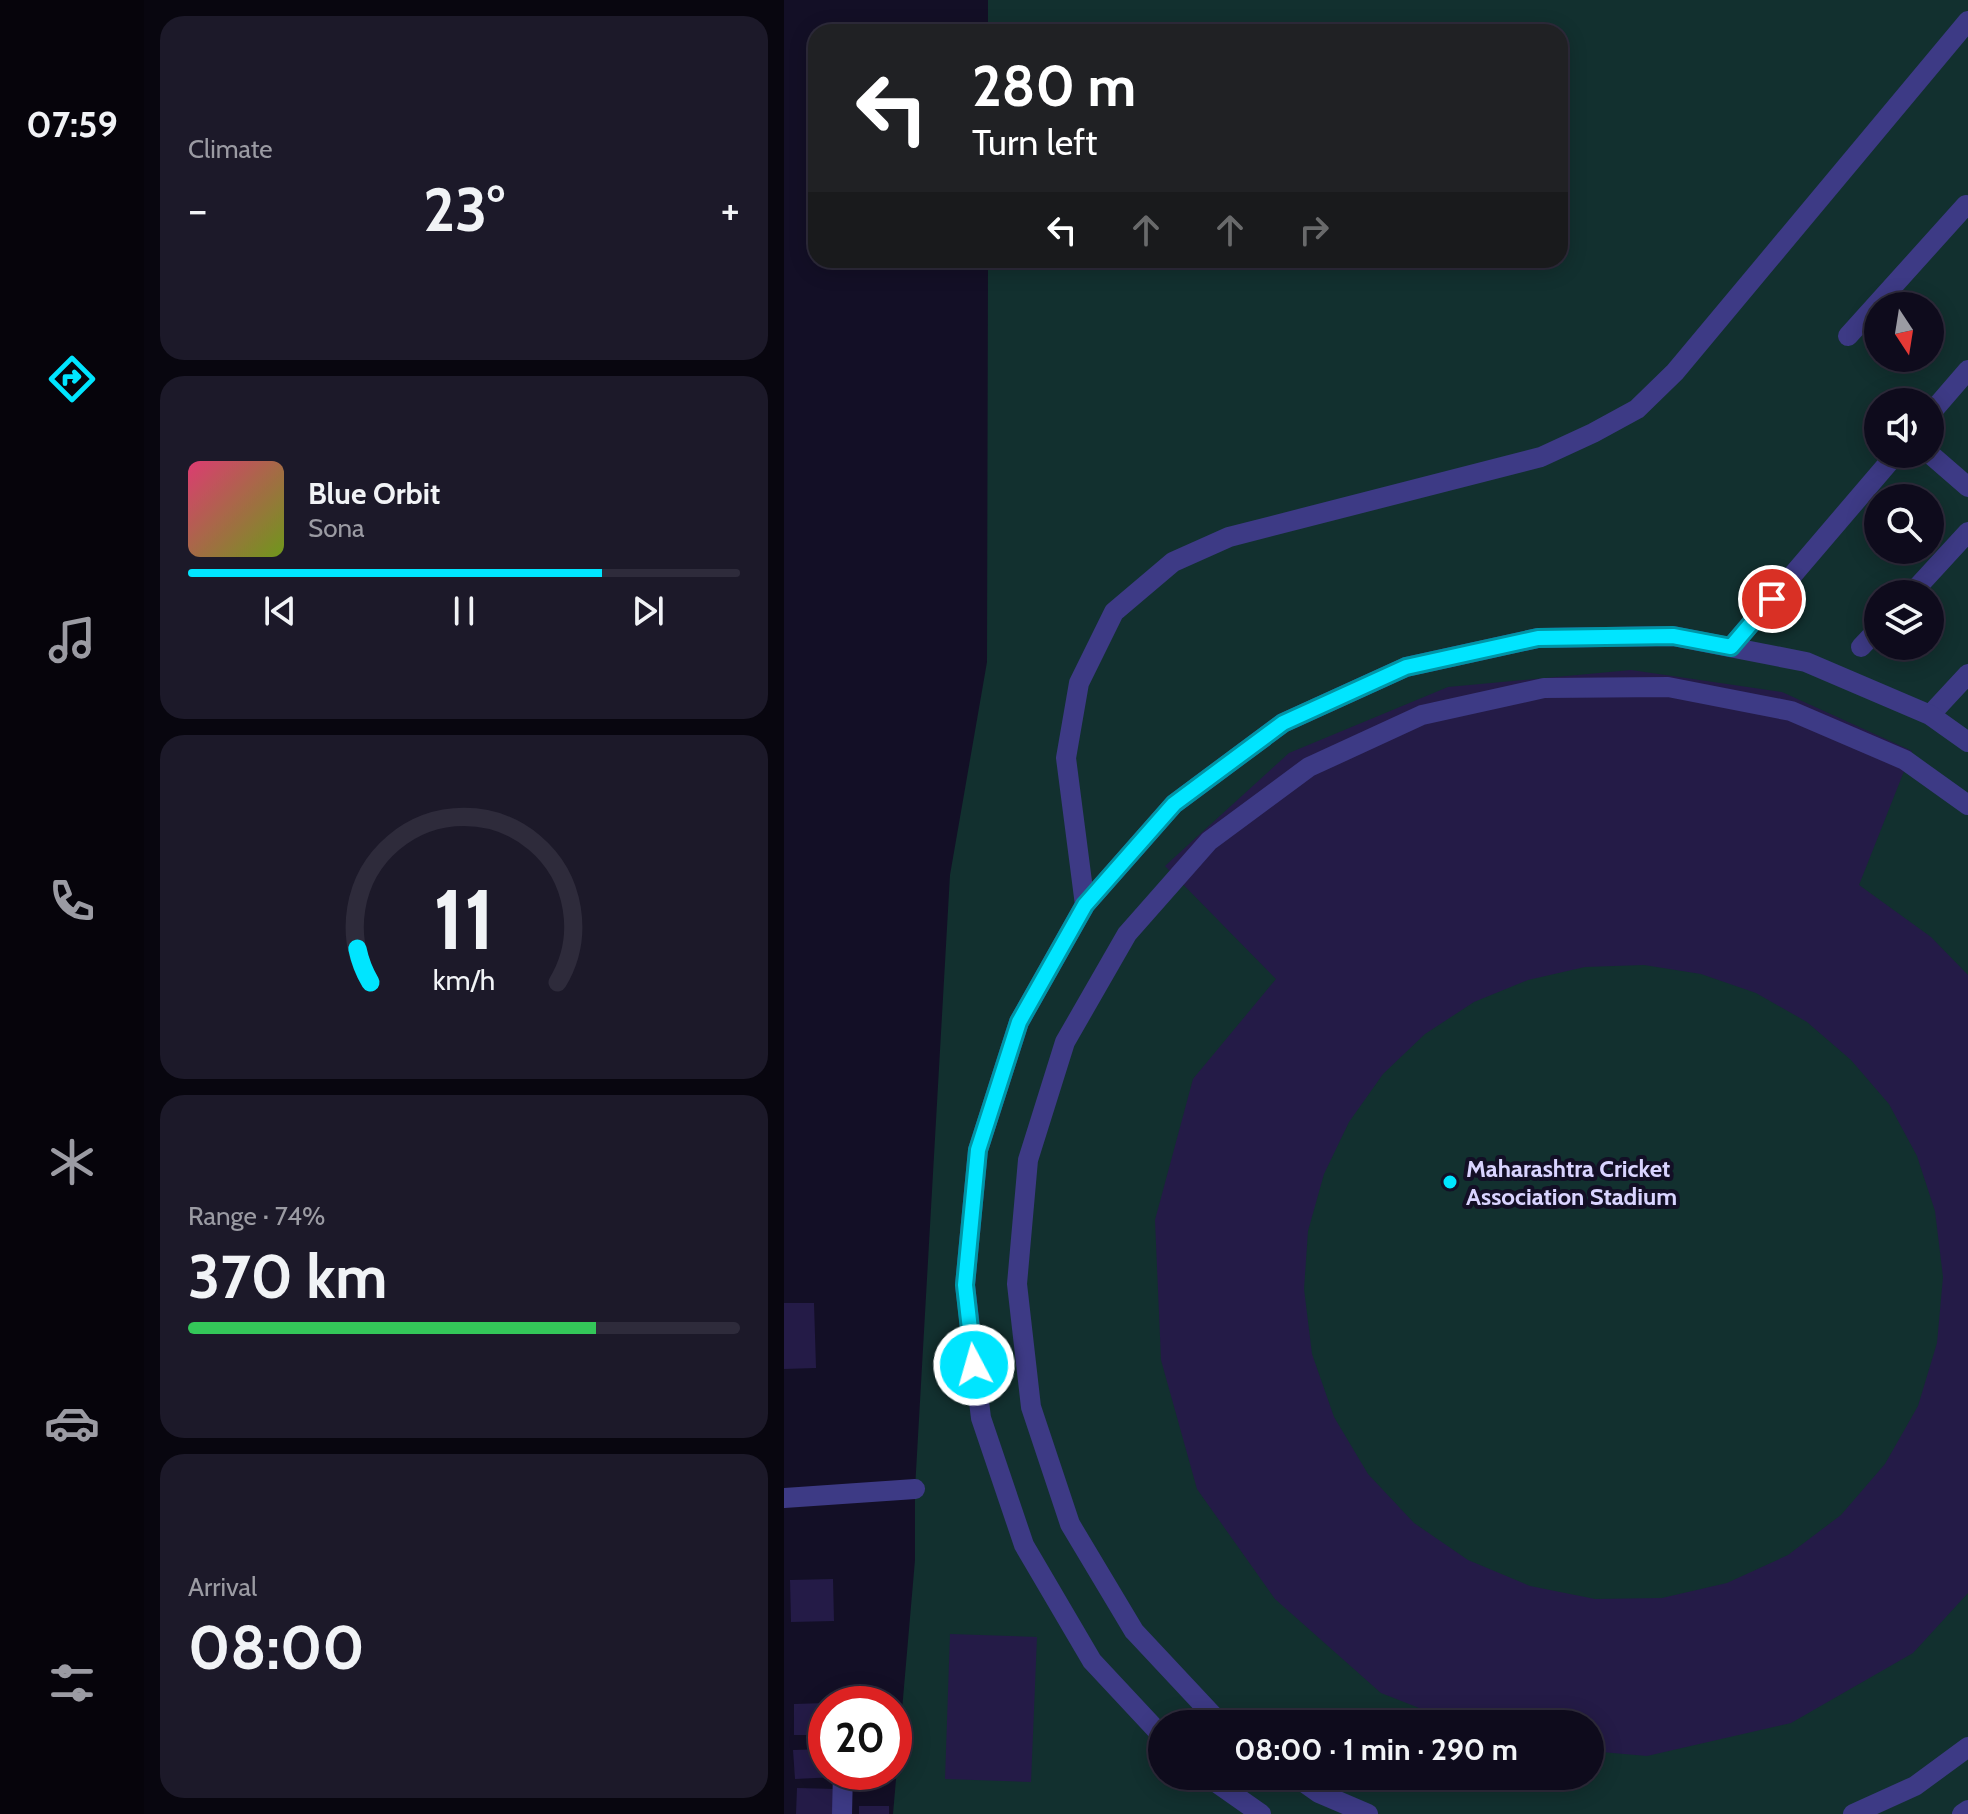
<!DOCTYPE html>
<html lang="en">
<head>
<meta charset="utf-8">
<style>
  body { margin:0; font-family:Cabin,sans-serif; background:#1c1929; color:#f1f3f6; height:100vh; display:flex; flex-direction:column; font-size:30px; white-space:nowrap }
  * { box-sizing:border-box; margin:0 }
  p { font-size:26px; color:#9b9ba3 }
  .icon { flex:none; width:44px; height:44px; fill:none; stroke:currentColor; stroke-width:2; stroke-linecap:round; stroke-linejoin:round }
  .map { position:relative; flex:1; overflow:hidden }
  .drawer { display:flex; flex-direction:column; gap:16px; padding:16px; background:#08060f; width:640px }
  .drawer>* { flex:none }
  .hud { position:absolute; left:24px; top:24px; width:760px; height:244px; border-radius:24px; box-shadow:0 4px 20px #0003,0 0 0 2px #2e2b3b; background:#202124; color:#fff; overflow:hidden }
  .needle { width:52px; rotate:168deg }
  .fabs { position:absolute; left:1080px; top:292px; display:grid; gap:16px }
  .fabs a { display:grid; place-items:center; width:80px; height:80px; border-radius:50%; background:#0e0b1c; box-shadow:0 4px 20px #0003,0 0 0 2px #2e2b3b; font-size:40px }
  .speed { position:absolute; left:24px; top:1686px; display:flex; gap:16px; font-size:40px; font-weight:700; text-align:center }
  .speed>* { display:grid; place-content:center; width:104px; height:104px; border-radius:50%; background:#0e0b1c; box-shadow:0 4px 20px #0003,0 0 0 2px #2e2b3b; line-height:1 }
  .speed .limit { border:12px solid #d22; background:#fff; color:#111 }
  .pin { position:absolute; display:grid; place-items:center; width:68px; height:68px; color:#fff; margin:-34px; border:4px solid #fff; border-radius:50%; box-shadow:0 2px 8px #0007 }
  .me { position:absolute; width:88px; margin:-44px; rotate:354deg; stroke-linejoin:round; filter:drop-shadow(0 0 6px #0008) }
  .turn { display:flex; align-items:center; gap:28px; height:168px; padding:0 32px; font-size:36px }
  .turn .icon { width:104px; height:104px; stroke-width:2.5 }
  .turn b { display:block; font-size:56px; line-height:68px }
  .lanes { display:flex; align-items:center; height:76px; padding:0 32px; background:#0003; justify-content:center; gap:40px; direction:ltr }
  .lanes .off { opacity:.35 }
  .big { font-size:60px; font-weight:700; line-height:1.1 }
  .drawer .tile { flex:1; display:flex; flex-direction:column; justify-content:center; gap:12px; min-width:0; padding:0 28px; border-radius:24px; background:#1c1929 }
  .drawer .dial { align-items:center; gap:0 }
  .dial svg { height:208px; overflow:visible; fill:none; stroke:#2e2b3b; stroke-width:7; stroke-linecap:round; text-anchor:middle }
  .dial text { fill:#f1f3f6; stroke:none }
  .song { display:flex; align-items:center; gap:24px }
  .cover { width:96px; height:96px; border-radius:12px; background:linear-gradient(135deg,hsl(340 70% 55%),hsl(80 70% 35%)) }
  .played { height:8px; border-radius:4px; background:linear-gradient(90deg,#00e5ff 75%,#2e2b3b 75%) }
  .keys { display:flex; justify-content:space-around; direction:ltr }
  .heat { display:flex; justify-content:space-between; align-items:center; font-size:44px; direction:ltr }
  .charge { height:12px; border-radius:6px; background:linear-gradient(90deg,#34c759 74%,#2e2b3b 0) }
  .trip { position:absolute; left:364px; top:1710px; width:456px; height:80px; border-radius:40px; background:#0e0b1c; box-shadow:0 4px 20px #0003,0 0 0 2px #2e2b3b; font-weight:700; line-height:80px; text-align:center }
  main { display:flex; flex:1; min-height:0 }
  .menu { display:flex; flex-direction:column; width:144px; justify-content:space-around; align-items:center; background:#06040b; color:#9b9ba3 }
  .menu .icon { width:56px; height:56px }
  .menu .on { color:#00e5ff }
  .menu b { font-size:36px; color:#f1f3f6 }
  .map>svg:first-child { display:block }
  .green { fill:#12302f; fill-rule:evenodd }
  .building { fill:#241b47; fill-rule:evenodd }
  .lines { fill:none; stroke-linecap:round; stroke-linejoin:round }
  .minor { stroke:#3d3a85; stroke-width:20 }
  .route-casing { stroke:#0095a6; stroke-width:20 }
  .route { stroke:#00e5ff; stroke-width:14 }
  .poi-dot { fill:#00e5ff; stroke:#130f26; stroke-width:3 }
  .labels { text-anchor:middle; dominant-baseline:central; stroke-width:8; stroke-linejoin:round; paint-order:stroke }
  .poi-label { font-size:24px; font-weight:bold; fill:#d9d4ff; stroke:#130f26; text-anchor:start }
</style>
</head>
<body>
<main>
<nav class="menu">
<b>07:59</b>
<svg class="icon on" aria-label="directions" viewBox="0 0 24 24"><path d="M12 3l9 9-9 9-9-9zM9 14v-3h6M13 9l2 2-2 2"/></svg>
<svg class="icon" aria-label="music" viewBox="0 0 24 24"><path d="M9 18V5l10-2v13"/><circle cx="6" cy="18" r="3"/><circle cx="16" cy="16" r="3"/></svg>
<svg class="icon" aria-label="phone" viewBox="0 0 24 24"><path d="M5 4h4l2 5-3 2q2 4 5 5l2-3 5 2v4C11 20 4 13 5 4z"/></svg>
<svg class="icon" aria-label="climate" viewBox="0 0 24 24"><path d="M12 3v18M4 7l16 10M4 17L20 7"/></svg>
<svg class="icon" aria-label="car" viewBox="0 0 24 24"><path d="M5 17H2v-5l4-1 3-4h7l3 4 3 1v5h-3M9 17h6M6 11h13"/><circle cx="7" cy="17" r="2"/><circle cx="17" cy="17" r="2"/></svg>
<svg class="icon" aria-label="filters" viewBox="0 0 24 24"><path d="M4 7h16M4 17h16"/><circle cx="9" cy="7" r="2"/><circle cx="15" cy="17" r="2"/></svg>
</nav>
<section class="drawer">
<div class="tile"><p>Climate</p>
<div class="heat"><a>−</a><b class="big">23°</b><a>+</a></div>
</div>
<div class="tile">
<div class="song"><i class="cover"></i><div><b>Blue Orbit</b><p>Sona</p></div></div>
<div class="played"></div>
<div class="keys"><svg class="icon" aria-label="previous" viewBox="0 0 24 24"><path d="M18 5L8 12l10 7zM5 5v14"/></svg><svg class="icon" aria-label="pause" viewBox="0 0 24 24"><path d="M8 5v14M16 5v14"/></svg><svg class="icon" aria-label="next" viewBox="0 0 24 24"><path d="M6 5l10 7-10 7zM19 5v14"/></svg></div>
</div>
<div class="tile dial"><svg viewBox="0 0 100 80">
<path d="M14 69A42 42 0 1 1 86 69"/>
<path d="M14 69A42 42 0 0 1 9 56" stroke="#00e5ff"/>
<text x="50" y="56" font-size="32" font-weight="700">11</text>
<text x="50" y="72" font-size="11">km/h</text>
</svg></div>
<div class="tile"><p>Range · 74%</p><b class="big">370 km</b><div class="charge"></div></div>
<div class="tile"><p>Arrival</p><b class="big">08:00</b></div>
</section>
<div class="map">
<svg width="1184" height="1814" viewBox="0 0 1184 1814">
  <rect width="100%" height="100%" fill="#130f26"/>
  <path class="green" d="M204,0H1184V1814H109L131,1560V1489L166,875L203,662L204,260H776V32H204ZM1094,306H1146V358H1094ZM1094,402H1146V454H1094ZM1094,498H1146V550H1094ZM1094,594H1146V646H1094ZM378,1724H806V1776H378Z"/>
  <g class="building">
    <path d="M847,670L998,692L1128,751L1075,885L1147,937L1184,975V1593L1129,1653L1007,1723L863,1756L806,1751V1724H676L597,1693L491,1599L413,1489L377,1360L371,1220L409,1079L492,979L381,866L505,753L664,687ZM860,965L917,974L972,993L1023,1022L1067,1060L1105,1104L1133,1156L1151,1211L1159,1277L1153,1343L1134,1406L1101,1464L1057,1515L1004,1555L943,1583L878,1598L811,1599L746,1586L684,1560L630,1523L584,1474L550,1417L528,1354L520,1289L524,1231L540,1174L565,1122L599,1074L641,1034L690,1002L744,980L801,967Z"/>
    <path d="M0,1303H30L32,1368L0,1369Z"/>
    <path d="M49,1579L50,1621L7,1622L6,1580Z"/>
    <path d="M166,1634L253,1637L247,1782L161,1779Z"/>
    <path d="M10,1704L42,1703V1735H10Z"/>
    <rect x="110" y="1713" width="3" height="22"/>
    <path d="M42,1749V1772H52V1777L11,1779L9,1750Z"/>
    <path d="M13,1788L53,1789V1814H12Z"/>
    <rect x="75" y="1806" width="30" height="8"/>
  </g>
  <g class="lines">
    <g class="minor">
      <path d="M1064,336L1182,205L1184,206"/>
      <path d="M1146,414L1184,370"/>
      <path d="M1146,454L1184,487"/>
      <path d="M1127,594L1184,532"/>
      <path d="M947,647L1112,454"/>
      <path d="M1077,647L1094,629"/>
      <path d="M1146,715L1184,674"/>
      <path d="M301,905L282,758L295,683L330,612L389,562L445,537L757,457L809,433L853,409L891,372L1184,21"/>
      <path d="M0,1498L131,1489"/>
      <path d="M437,1724L350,1631L286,1524L247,1407L233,1284L244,1160L281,1042L343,934L425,841L525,767L638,715L760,688L884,687L1007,711L1121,760L1184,805"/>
      <path d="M378,1736L308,1661L240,1545L197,1418L181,1285L194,1150L235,1022L301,905L390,804L499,723L622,667L754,638L889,636L1022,662L1146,715L1184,742"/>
      <path d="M423,1776L477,1814"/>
      <path d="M511,1776L535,1793L584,1814"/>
      <path d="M58,1814L59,1772"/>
      <path d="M1069,1814L1131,1786L1184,1747"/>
      <path d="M1178,1814L1184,1810"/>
    </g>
  </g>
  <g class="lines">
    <defs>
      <path id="route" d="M190,1365L181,1285L194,1150L235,1022L301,905L390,804L499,723L622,667L754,638L889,636L947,647L988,599"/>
    </defs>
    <use href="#route" class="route-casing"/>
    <use href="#route" class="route"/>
  </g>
  <circle class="poi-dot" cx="666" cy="1182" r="8"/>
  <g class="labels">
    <g class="poi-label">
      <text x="682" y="1168">Maharashtra Cricket<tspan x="682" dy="28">Association Stadium</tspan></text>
    </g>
  </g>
</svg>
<div class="fabs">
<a><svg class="needle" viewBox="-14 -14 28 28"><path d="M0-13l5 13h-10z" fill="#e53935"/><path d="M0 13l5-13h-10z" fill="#9b9ba3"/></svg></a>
<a><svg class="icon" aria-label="sound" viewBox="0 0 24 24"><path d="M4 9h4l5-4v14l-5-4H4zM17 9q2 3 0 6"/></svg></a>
<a><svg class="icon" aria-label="search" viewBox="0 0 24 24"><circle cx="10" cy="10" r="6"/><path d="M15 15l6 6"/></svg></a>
<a><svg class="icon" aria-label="layers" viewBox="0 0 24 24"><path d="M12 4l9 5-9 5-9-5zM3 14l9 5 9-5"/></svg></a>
</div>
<div class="speed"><div class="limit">20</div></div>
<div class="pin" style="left:988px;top:599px;background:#d93025"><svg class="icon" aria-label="arrive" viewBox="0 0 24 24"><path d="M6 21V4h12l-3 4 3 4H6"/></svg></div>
<svg class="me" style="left:190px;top:1365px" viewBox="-20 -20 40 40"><circle r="17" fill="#00e5ff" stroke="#fff" stroke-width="3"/><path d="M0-11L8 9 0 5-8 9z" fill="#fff"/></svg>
<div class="trip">08:00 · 1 min · 290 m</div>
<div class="hud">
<div class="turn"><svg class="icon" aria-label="left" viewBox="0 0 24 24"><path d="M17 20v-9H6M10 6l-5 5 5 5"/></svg><div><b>280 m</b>Turn left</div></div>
<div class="lanes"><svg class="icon" aria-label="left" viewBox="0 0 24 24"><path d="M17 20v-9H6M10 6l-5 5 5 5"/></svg><svg class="icon off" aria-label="ahead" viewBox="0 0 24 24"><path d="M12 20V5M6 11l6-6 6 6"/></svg><svg class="icon off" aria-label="ahead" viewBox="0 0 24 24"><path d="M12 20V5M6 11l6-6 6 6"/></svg><svg class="icon off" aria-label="right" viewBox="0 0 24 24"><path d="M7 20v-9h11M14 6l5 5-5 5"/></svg></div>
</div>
</div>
</main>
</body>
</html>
